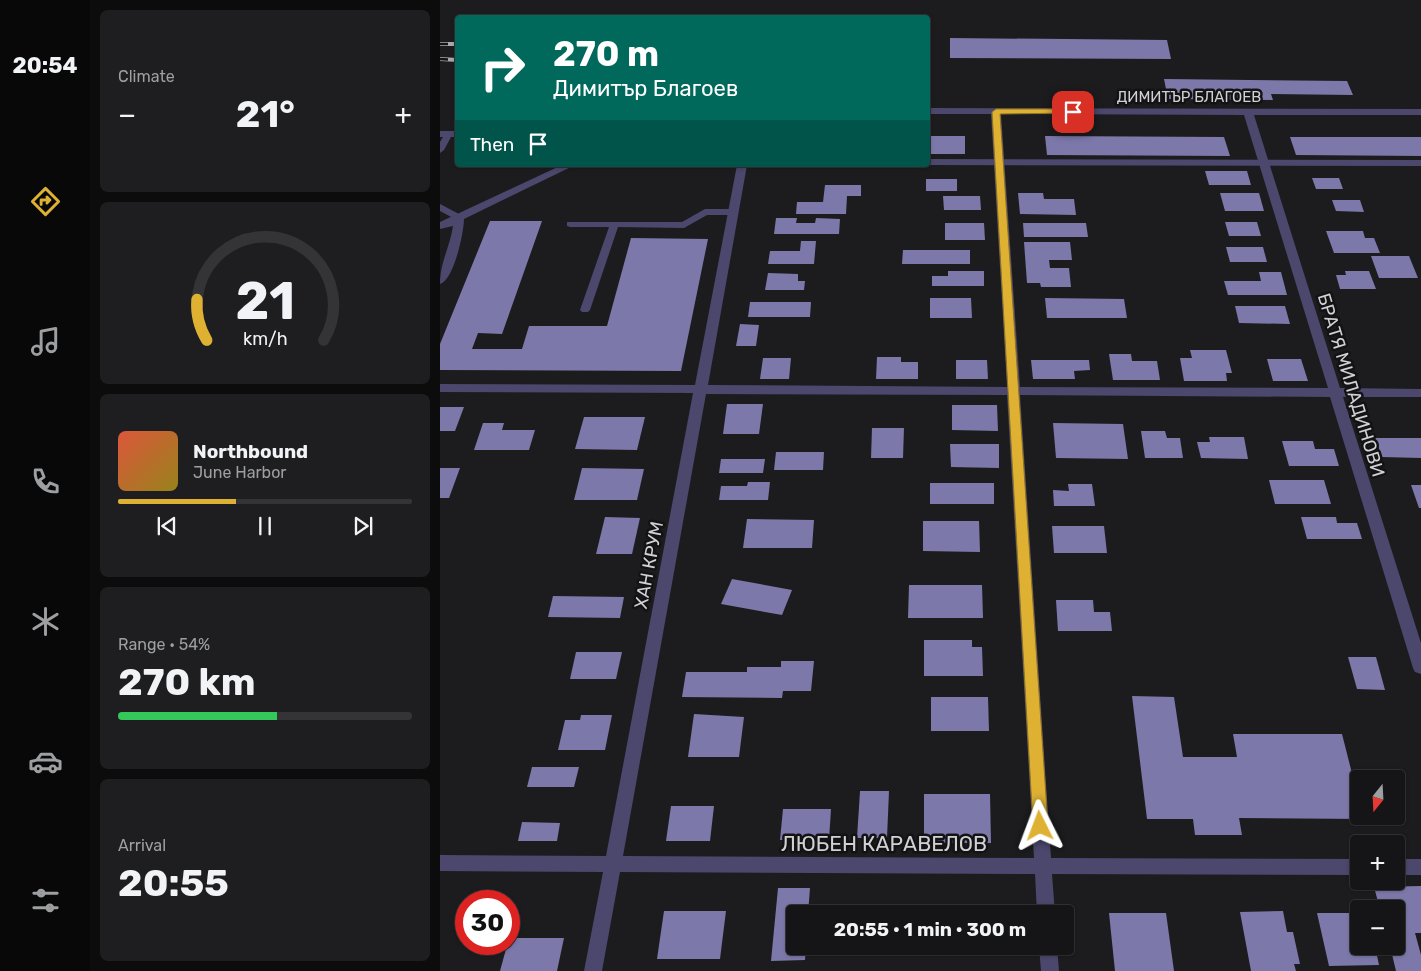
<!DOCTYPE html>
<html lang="en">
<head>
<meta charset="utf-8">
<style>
  body { margin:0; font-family:Rubik,sans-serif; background:#1e1e20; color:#f1f3f6; height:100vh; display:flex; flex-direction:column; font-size:19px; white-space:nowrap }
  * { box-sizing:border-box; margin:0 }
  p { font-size:16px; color:#9d9fa1 }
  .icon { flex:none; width:28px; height:28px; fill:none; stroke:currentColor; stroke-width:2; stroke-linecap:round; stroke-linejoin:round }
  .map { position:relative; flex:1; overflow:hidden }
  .side { display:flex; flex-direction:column; gap:10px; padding:10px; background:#0c0c0d; width:350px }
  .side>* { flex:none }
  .hud { position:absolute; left:15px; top:15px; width:475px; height:152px; border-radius:5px; box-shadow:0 1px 4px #0004,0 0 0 1px #343436; background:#00695c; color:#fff; overflow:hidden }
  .needle { width:32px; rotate:198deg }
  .fabs { position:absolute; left:910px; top:770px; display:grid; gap:10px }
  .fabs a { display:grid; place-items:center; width:55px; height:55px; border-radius:5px; background:#151517; box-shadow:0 1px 4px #0004,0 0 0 1px #343436; font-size:25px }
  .speed { position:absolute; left:15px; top:890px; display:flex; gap:10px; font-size:25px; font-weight:700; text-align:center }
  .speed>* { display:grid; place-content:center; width:65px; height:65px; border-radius:50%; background:#151517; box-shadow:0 1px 4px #0004,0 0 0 1px #343436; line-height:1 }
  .speed .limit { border:8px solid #d22; background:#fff; color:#111 }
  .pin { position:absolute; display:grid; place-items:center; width:42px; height:42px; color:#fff; margin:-21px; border-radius:10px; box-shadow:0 2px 8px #0006 }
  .me { position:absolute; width:55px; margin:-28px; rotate:357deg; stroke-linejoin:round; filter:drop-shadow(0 0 4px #0008) }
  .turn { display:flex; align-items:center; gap:18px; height:105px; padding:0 15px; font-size:22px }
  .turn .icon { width:65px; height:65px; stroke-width:2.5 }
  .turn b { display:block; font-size:35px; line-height:42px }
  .then { display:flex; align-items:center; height:48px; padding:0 15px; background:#0003; gap:10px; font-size:19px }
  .big { font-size:38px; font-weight:700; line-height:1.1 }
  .side .tile { flex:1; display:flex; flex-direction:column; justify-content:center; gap:8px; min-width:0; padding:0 18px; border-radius:8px; background:#1e1e20 }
  .side .dial { align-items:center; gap:0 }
  .dial svg { height:130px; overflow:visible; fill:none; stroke:#343436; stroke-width:7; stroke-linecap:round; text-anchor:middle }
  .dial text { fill:#f1f3f6; stroke:none }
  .song { display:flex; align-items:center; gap:15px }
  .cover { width:60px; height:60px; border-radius:8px; background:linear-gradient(135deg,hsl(10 70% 55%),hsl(50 70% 35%)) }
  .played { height:5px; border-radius:2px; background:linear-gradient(90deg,#deb133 40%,#343436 40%) }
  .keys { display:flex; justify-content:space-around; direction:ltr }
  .heat { display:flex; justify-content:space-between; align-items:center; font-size:28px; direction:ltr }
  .charge { height:8px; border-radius:4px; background:linear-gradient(90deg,#34c759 54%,#343436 0) }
  .trip { position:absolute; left:346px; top:905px; width:288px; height:50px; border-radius:5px; background:#151517; box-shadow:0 1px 4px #0004,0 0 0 1px #343436; font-weight:700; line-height:50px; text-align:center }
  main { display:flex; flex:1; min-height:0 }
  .dock { display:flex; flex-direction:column; width:90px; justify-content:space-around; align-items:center; background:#080809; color:#9d9fa1 }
  .dock .icon { width:35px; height:35px }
  .dock .active { color:#deb133 }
  .dock b { font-size:22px; color:#f1f3f6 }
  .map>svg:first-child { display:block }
  .building { fill:#7c78aa }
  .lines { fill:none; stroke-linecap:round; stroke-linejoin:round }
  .service { fill:#4b476d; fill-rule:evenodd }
  .minor { fill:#4b476d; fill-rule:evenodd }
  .rail-casing { stroke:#aaaaac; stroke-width:4 }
  .rail { stroke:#131316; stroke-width:2.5; stroke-dasharray:8; stroke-linecap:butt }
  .route { fill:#deb133; stroke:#907321 }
  .labels { text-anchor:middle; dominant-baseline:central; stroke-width:5; stroke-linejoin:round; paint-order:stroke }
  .far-street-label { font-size:15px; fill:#d1d1d3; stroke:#131316 }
  .street-label { font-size:18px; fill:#d1d1d3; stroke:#131316 }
  .near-street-label { font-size:21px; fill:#d1d1d3; stroke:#131316 }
</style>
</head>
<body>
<main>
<nav class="dock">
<b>20:54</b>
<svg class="icon active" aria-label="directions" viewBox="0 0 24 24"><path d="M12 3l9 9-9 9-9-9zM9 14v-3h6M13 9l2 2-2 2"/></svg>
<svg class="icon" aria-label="music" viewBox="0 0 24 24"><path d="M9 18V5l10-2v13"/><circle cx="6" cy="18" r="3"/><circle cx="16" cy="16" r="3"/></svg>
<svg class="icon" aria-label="phone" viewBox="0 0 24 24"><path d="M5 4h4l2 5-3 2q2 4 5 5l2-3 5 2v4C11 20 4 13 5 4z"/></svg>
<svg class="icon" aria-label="climate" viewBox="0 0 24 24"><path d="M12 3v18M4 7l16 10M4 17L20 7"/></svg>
<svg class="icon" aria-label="car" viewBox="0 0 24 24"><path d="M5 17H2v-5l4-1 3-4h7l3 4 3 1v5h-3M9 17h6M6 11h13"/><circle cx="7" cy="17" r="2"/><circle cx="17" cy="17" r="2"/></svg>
<svg class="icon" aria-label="filters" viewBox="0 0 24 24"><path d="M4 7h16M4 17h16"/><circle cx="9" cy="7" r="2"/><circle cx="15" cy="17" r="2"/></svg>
</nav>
<section class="side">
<div class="tile"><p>Climate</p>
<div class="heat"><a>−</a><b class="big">21°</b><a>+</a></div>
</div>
<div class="tile dial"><svg viewBox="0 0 100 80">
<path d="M14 69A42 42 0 1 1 86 69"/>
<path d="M14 69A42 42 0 0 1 8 44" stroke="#deb133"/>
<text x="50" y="56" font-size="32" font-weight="700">21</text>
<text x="50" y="72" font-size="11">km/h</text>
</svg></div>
<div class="tile">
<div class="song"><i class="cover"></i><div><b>Northbound</b><p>June Harbor</p></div></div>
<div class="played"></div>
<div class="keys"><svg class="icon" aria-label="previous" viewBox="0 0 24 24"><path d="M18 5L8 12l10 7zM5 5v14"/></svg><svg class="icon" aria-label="pause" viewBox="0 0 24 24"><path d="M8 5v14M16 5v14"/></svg><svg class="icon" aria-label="next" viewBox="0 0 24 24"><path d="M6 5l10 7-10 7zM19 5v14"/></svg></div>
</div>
<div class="tile"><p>Range · 54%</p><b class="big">270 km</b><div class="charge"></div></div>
<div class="tile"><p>Arrival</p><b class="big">20:55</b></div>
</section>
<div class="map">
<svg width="981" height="971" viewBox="0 0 981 971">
  <rect width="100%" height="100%" fill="#1c1c1f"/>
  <g class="building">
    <path d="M510,38L727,40L731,59L510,58Z"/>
    <path d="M724,79L907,81L913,95L831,94L833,100L728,99Z"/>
    <rect x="488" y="136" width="37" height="18"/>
    <path d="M605,136L784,137L790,156L607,155Z"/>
    <path d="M850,137H981V156L856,155Z"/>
    <path d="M765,171H807L811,185H769Z"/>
    <path d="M872,178H899L903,189H876Z"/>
    <rect x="486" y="179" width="31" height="12"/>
    <path d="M385,185H421V196H407L406,214H356L357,202H383Z"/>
    <path d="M578,193H603L604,199H634L636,215L580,214Z"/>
    <path d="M780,193H819L824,211H785Z"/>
    <path d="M503,196H540L541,210H504Z"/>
    <path d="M892,200H920L924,212L896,211Z"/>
    <path d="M336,218H357L356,223H375L376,218L400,219L399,234H334Z"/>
    <path d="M50,221H102L62,334L38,333L32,349H82L89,326H167L191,238L268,239L241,371L0,370V344Z"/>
    <path d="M785,222H817L821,236H789Z"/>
    <path d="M505,223H544L545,240H505Z"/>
    <path d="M583,223H646L648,237H584Z"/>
    <path d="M886,231H923L925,238H934L940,253H894Z"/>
    <path d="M361,241H376L374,264H328L330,251H360Z"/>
    <path d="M584,242H630L632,260H609L610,268H629L631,287H601L600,283H587Z"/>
    <path d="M786,247H823L827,262H790Z"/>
    <path d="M463,250H530V264H462Z"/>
    <path d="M931,256H969L978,278H939Z"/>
    <path d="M508,271H544V286H492V276H508Z"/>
    <path d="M905,271H929L936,289H900L896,275H906Z"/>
    <path d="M819,272H841L847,295H788L784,281H821Z"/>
    <path d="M328,273L358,274V281H365L364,290H325Z"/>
    <path d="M490,298H531L532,318H490Z"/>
    <path d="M605,298L684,299L687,318H607Z"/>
    <path d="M310,302H371L370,317H308Z"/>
    <path d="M795,306H845L850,324L799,323Z"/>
    <path d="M300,324L319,325L316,346H296Z"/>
    <path d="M750,350H786L792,373H786L787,381H744L740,358H752Z"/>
    <path d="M669,354H691L692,361H717L720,380H673Z"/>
    <path d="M437,357H461V362H478V379H436Z"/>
    <path d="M323,358H351L349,379H320Z"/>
    <path d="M827,359H861L868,381H833Z"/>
    <path d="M516,360H547L548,379H516Z"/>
    <path d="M591,360H649L650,370L634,371L635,379H593Z"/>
    <path d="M287,404H323L319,434H283Z"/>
    <path d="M512,405H557L558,431L512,430Z"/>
    <path d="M0,407H24L15,431H0Z"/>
    <path d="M144,417H205L197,450L135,449Z"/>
    <path d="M43,423H64L62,430H95L89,450H34Z"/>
    <path d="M613,423L683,424L688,459L616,458Z"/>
    <path d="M432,428H464L463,458H431Z"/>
    <path d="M701,431H725L727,438H740L743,458H705Z"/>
    <path d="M769,437H804L808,459L761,458L757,442H770Z"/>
    <path d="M935,438H981V458L942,457Z"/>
    <path d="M842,441H873L875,449H894L899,466H849Z"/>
    <path d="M510,444H559V468L511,467Z"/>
    <path d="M336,452H384L383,470H334Z"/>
    <path d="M281,459H325L323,473H279Z"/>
    <path d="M0,468H20L9,498H0Z"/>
    <path d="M142,468L204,469L197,500H134Z"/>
    <path d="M829,480H884L891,504H835Z"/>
    <path d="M308,482H330L328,500H279L281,486H307Z"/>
    <rect x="490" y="483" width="64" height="21"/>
    <path d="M628,484H652L655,506H614L613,490L629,491Z"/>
    <path d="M971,485H981V508H979Z"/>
    <path d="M165,517L200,518L192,554H156Z"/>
    <path d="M861,517H896L897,523H917L922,539H867Z"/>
    <path d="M307,519L374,520L372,548H303Z"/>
    <path d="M483,521H539L540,552L483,551Z"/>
    <path d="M612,526H664L667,553H614Z"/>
    <path d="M292,579L352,590L342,615L281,604Z"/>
    <path d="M469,585H542L543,618H468Z"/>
    <path d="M113,596L184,597L180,618L108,617Z"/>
    <path d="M616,600H653L654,612H670L672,631H618Z"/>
    <path d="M484,640H532V647H542L543,676H484Z"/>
    <path d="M136,652H182L176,679H130Z"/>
    <path d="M908,657H936L945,690L917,689Z"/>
    <path d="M341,661H374L371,691H343L342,698L242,697L246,672H307V667H341Z"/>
    <path d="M692,696L734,697L743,757H797L793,734H902L919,801V816H923V819L799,818L802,835H755L753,819H707Z"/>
    <path d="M491,697H548L549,731H491Z"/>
    <path d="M254,714L304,717L299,757H248Z"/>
    <path d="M141,715H172L165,750H118L125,720H140Z"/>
    <path d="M92,767H139L134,787H87Z"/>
    <path d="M420,791H449L447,838H417Z"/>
    <path d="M484,794H550L551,843H484Z"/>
    <path d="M231,806H274L270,841H226Z"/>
    <path d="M343,809H391L389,840H340Z"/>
    <path d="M82,822L120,823L117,841H78Z"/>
    <path d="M981,886V933H975L981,955V971H956L950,946H956V909H940L934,887Z"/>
    <path d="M338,888H370L368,914H355V946H366L365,960L331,961Z"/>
    <path d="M224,911H286L280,959H217Z"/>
    <path d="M843,911L847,932H853L860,964H854L856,971H811L800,912Z"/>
    <path d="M669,913H726L734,971H675Z"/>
    <path d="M877,913H919V946H935L939,965L889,966Z"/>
    <path d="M69,938H124L117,971H60Z"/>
  </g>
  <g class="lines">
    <g class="service">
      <path d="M0,131H18V137H11L4,150L0,153V142L3,137H0Z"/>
      <path d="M488,159L981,160V166L488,165Z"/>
      <path d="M0,204L21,215L23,217L21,219H15L0,211Z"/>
      <path d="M265,209H293L297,212L293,215H267L244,228L178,227L150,310L148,312H142L140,310L169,227H130L127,226V222H242Z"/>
    </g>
    <g class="minor">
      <path d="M488,108L981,109V115H814L900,388L981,389V397H903L981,643V674L975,672L973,668L890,397L580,395L611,858L919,859V875L612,874L615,914H597L595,874L180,872L162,971H144L163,872L0,871V855L166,856L253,393L0,392V384L255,385L297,165H307L268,385L567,387L551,114H488ZM561,114L804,115L888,388L580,387ZM266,394L567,395L594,858L183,856Z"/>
      <path d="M122,165H135L24,219C24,232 14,280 0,284C0,262 10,247 13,226L0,229V222Z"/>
      <rect x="956" y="859" width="25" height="16"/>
      <path d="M599,946H617L619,971H601Z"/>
    </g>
    <defs>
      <g id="rail">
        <path d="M0,44H18"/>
        <path d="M0,59L18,60"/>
      </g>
    </defs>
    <use href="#rail" class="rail-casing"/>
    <use href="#rail" class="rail"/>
  </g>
  <path class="route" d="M633,109L636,110V113L560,114L608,826L606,831L600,832L595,831L593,826L552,112L556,109Z"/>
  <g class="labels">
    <g class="far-street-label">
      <text x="749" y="97">ДИМИТЪР БЛАГОЕВ</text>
    </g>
    <g class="street-label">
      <text transform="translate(911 385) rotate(73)">БРАТЯ МИЛАДИНОВИ</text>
      <text transform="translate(209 565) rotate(-79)">ХАН КРУМ</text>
    </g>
    <g class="near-street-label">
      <text x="444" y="843">ЛЮБЕН КАРАВЕЛОВ</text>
    </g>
  </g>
</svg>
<div class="fabs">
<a><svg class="needle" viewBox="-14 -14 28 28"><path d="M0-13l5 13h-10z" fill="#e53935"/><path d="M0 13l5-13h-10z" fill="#9d9fa1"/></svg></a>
<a>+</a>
<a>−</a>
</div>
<div class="speed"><div class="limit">30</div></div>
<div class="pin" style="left:633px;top:112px;background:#d93025"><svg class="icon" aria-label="arrive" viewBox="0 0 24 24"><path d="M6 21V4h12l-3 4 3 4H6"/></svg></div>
<svg class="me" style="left:600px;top:826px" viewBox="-20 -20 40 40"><path d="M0-17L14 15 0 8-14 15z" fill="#deb133" stroke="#fff" stroke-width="4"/></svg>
<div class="trip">20:55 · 1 min · 300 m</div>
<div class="hud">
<div class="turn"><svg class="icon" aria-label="right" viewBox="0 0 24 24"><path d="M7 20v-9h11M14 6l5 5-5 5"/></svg><div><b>270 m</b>Димитър Благоев</div></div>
<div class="then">Then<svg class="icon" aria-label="arrive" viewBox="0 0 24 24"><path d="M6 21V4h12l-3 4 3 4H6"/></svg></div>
</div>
</div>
</main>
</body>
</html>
